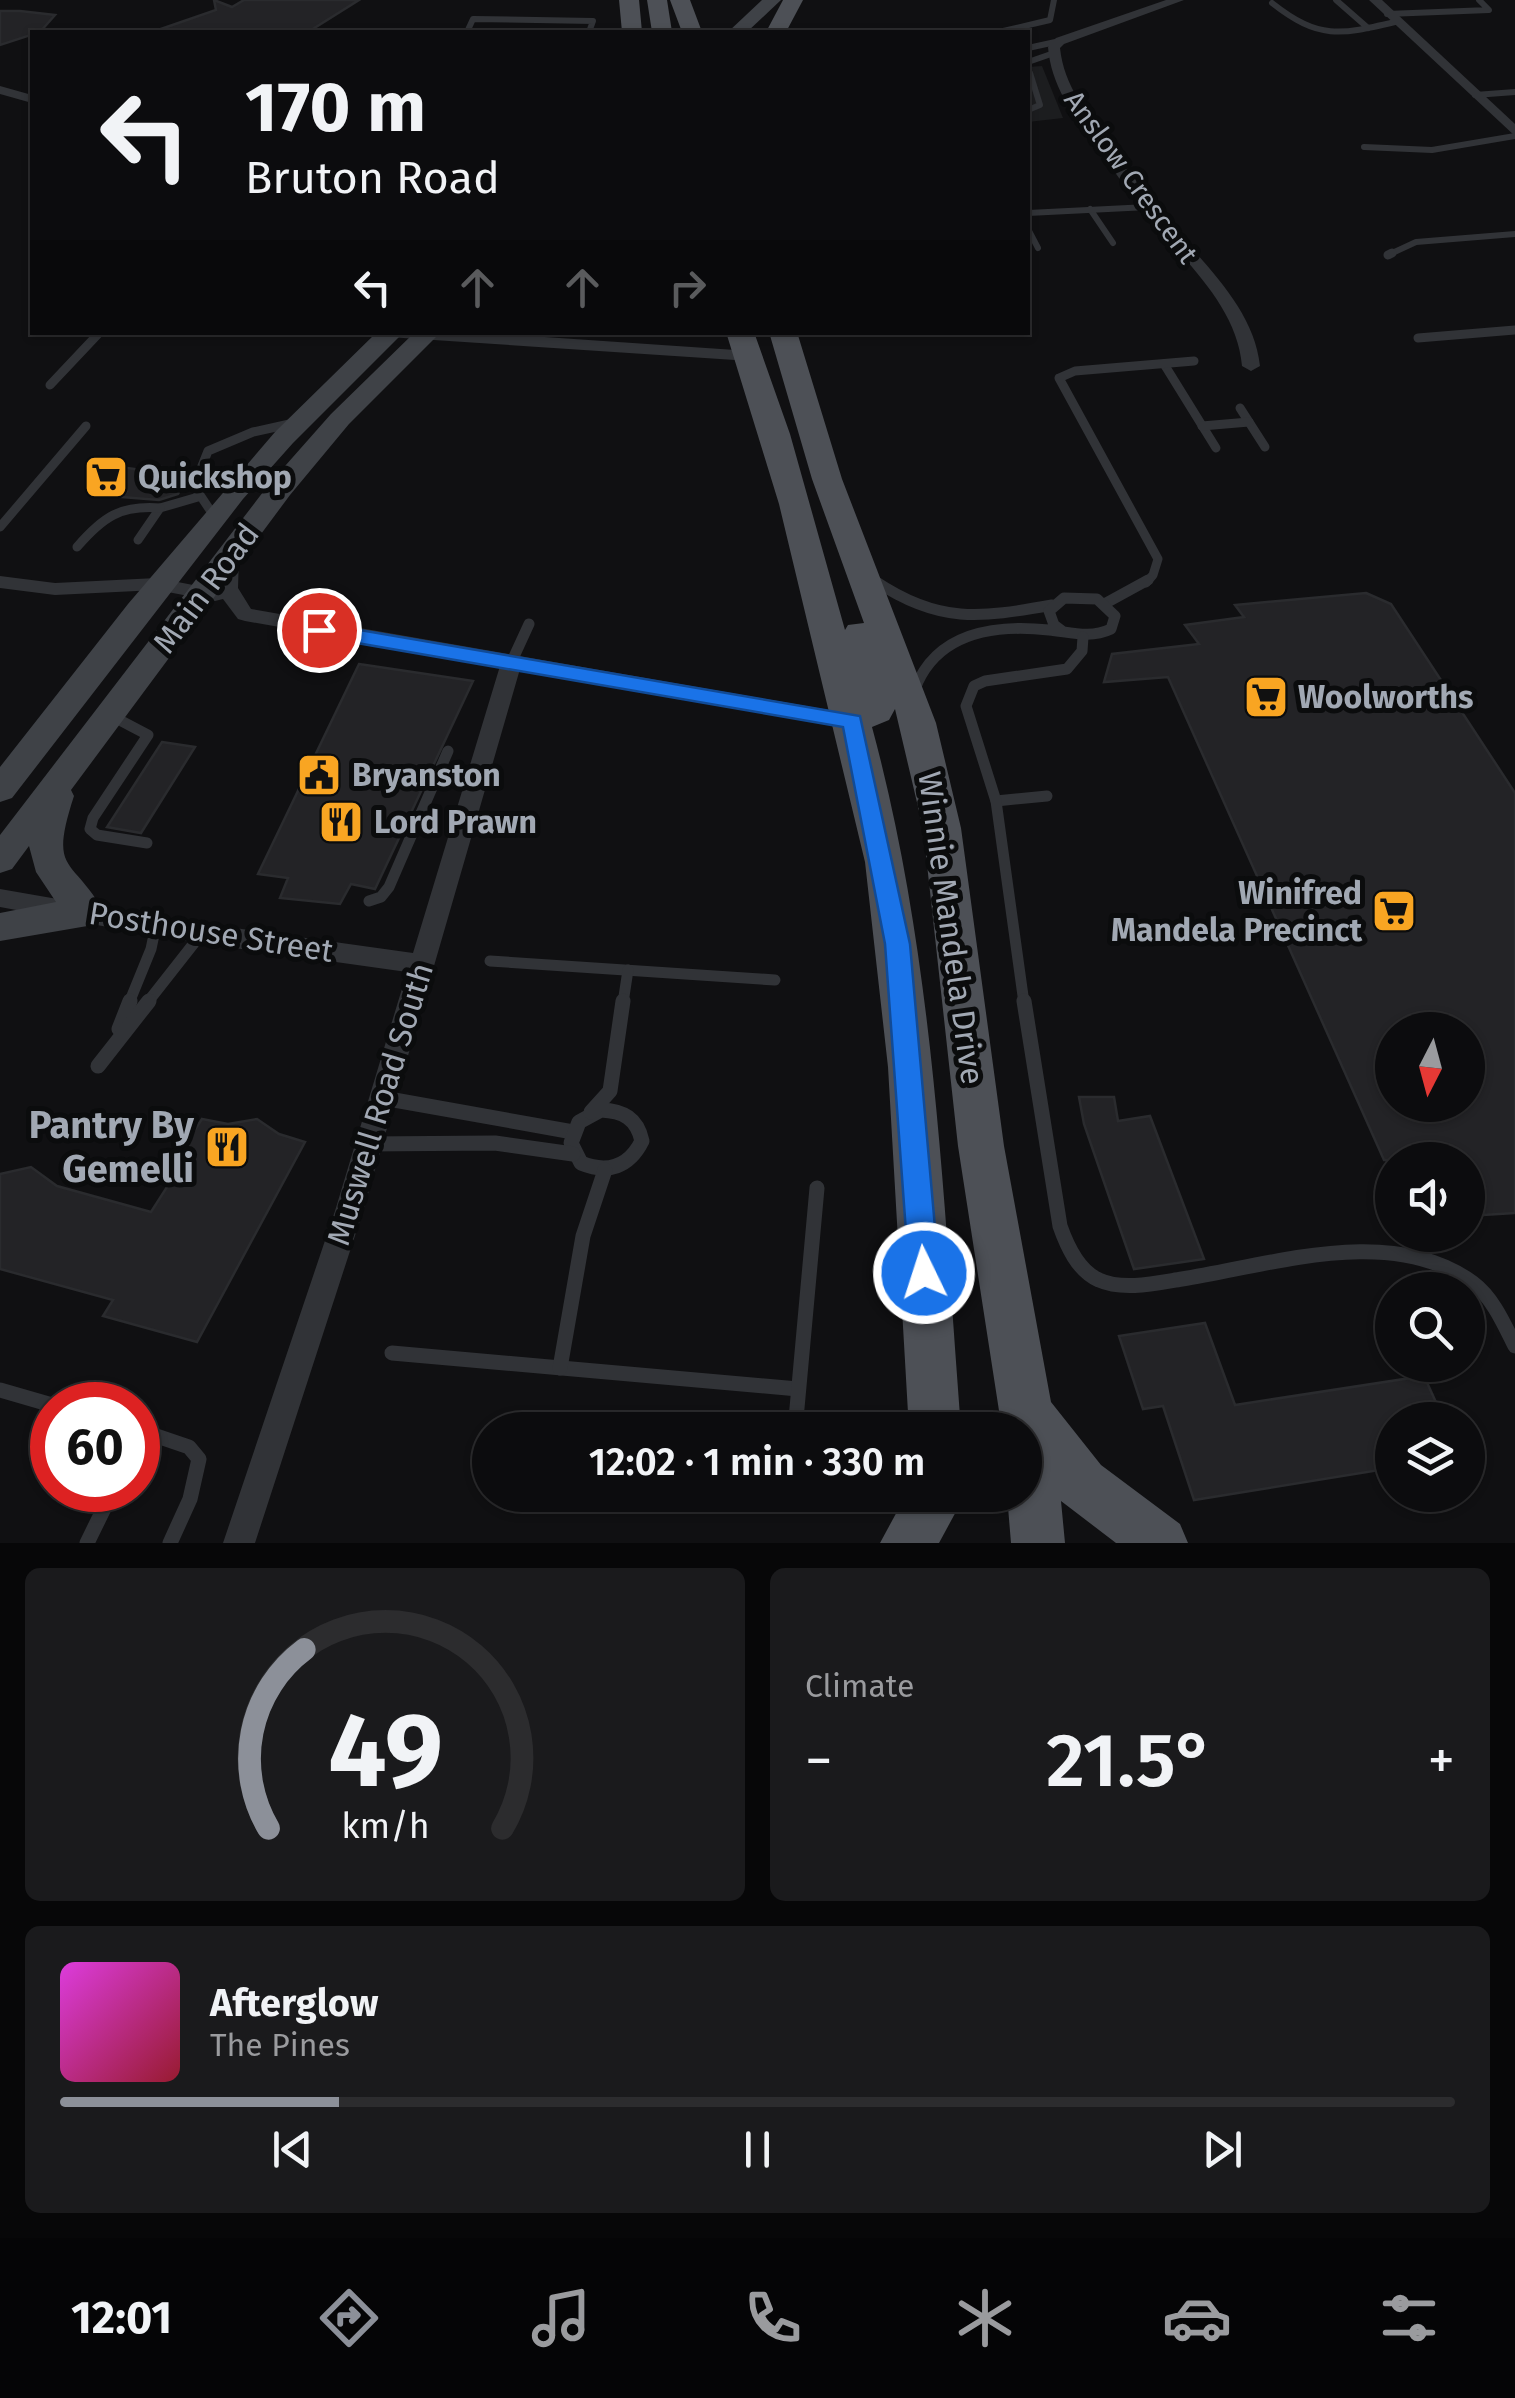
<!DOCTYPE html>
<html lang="en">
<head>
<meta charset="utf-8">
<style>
  body { margin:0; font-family:"Fira Sans",sans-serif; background:#1a1a1c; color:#f1f3f6; height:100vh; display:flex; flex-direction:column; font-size:38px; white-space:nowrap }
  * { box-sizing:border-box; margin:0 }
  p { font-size:32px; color:#9a9b9e }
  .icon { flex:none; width:55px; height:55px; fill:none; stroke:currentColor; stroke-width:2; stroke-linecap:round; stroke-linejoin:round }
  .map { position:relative; height:1543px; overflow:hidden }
  .panel { display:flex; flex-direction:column; gap:25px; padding:25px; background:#070708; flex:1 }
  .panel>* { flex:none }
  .banner { position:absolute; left:30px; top:30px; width:1000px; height:305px; border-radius:0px; box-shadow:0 2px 8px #0004,0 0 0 2px #2c2c2e; background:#0c0c0e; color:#f1f3f6; overflow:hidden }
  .needle { width:65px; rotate:186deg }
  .tools { position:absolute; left:1375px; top:1012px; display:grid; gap:20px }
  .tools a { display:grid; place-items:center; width:110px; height:110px; border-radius:50%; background:#0c0c0e; box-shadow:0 2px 8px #0004,0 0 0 2px #2c2c2e; font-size:50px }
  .speed { position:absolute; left:30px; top:1382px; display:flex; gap:20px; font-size:50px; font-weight:700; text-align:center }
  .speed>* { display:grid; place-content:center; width:130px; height:130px; border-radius:50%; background:#0c0c0e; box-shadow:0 2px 8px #0004,0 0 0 2px #2c2c2e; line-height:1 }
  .speed .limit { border:15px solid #d22; background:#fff; color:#111 }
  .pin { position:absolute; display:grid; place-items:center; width:85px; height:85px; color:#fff; margin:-42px; border:5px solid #fff; border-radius:50%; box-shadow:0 2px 10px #0007 }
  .me { position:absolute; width:110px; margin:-55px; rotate:356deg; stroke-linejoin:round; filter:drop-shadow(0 0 8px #0008) }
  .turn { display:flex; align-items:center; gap:35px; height:210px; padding:0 50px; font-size:45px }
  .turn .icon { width:130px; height:130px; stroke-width:2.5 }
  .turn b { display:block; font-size:70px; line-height:85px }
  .lanes { display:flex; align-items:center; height:95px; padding:0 50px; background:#0003; justify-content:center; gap:50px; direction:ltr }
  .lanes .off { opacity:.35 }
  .big { font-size:75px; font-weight:600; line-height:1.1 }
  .panel .card { flex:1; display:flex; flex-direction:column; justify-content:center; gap:15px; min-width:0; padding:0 35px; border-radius:15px; background:#1a1a1c }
  .panel .dial { align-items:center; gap:0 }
  .dial svg { height:260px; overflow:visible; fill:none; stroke:#2c2c2e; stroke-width:7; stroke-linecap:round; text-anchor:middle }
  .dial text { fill:#f1f3f6; stroke:none }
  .song { display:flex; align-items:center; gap:30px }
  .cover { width:120px; height:120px; border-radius:15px; background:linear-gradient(135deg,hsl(300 70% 55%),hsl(350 70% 35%)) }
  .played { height:10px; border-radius:5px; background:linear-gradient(90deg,#8c9099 20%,#2c2c2e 20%) }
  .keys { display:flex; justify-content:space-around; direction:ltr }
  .heat { display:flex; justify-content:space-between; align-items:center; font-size:55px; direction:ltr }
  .panel .tiles { flex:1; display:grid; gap:25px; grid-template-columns:1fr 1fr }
  .card:last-child { grid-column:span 2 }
  .trip { position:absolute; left:472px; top:1412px; width:570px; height:100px; border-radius:50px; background:#0c0c0e; box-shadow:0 2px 8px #0004,0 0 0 2px #2c2c2e; font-weight:600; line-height:100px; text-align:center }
  .tabs { display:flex; height:160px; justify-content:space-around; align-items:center; background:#050506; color:#9a9b9e }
  .tabs .icon { width:70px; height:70px }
  .tabs .on { color:#8c9099 }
  .tabs b { font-size:45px; color:#f1f3f6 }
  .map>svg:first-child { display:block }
  .built { fill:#1c1d1f }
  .building { fill:#232326; stroke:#2a2b2e; stroke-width:2.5; fill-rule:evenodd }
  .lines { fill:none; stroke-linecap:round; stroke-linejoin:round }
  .service-far3 { stroke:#313337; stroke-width:6 }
  .service-far2 { stroke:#313337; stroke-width:9 }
  .service-far1 { stroke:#313337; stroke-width:11 }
  .service { stroke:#313337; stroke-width:15 }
  .minor { fill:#313337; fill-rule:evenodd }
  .secondary { fill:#3f4247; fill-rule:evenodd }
  .primary { fill:#4d5056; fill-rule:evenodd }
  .route { fill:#1a73e8; stroke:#114b97; stroke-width:2.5 }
  .labels { text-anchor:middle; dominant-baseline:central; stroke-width:10; stroke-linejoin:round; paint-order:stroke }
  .far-street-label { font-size:28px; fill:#a1a8b3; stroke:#0b0c0d }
  .poi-label { font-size:32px; font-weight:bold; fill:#a1a8b3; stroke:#0b0c0d; text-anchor:start }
  .street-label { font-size:32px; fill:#a1a8b3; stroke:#0b0c0d }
  .near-poi-label { font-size:38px; font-weight:bold; fill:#a1a8b3; stroke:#0b0c0d; text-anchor:end }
</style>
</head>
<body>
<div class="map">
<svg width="1515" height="1543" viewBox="0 0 1515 1543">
  <rect width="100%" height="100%" fill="#101012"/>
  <path class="built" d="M1042,66L1063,118L1028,122V67Z"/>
  <g class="building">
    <path d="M214,0L232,7L244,0H359L308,32H161V29L216,10Z"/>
    <path d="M0,11H20L55,15L40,32L0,45Z"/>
    <path d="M146,465L191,471L178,494L159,500L121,497L126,492L102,489L120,467L142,470Z"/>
    <path d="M1366,593L1391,604L1515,793V1213L1468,1216V1160H1384L1168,677L1104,682L1112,654L1199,644L1185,625L1244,617L1235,605ZM1392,1030H1468V1105H1392Z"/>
    <path d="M359,664L473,681L375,889L351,884L340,904L280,898L288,878L258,874Z"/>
    <path d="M162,742L195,747L141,833L107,827Z"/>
    <path d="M1079,1097H1114L1118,1121L1150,1116L1204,1259L1134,1269L1084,1124Z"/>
    <path d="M202,1119L228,1124L257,1119L279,1134L305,1142L197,1342L103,1316L113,1300L0,1269V1174L31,1167L57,1186L151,1212L176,1173L168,1170Z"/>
    <path d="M1205,1323L1235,1405L1424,1376L1444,1420H1392V1468L1194,1500L1163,1406L1143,1409L1119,1336Z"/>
  </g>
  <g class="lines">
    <g class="service-far3">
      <path d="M1336,0L1368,28"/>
      <path d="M1272,3C1319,40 1340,35 1395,22"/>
      <path d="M1387,14L1489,10L1479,0"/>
      <path d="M467,32L473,19L593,21L589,32"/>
      <path d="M999,32L1050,20L1054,0"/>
      <path d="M1028,48L1060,41"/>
      <path d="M1028,62L1054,53"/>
      <path d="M1475,95L1515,92"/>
      <path d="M1028,110L1040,105L1030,73"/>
      <path d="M1364,147L1432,150L1515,136"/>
      <path d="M1090,209L1113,243"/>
      <path d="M1028,213L1148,207"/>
      <path d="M1028,229L1038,248"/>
      <path d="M1388,255L1416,242L1515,234"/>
    </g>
    <g class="service-far2">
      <path d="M1388,255L1392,253"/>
      <path d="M265,332H311"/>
      <path d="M1418,338L1515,330"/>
      <path d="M1164,364L1216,448"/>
      <path d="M50,385L100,332"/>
      <path d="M1240,408L1265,447"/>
      <path d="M1202,426L1249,422"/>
      <path d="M214,516L194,486L208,451L253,432L294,423"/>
      <path d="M0,527L86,426"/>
      <path d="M138,540L160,508L198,497"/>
      <path d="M77,547C103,517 120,505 160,508"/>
      <path d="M1146,583L1153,575L1158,559L1059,378L1075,371L1194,361"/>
    </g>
    <g class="service-far1">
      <path d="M875,581C939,624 980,618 1052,605"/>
      <path d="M1106,603L1148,580"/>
      <path d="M512,661L529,624"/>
      <path d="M915,689C936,633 994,624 1049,630C1070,632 1090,639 1111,629L1115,616L1097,599L1064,598L1049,611L1054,625L1062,631"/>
      <path d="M110,715L148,735L93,818L90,829L97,835L147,843"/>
      <path d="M996,801L1047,796"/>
      <path d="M369,901L381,897L389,887L448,751"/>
      <path d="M490,961L775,980"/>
      <path d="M129,1003L151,949L156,925"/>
      <path d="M147,1003L202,933"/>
      <path d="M623,1003L628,970"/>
      <path d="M1024,1003L996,801L966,706L974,686L985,681L1067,669L1082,651L1083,637"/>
    </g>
    <g class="service">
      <path d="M1024,1001L1060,1226C1067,1246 1078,1271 1099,1280C1123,1291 1157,1283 1182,1279C1272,1265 1392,1223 1473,1283C1493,1298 1504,1324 1515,1346"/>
      <path d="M119,1029L130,1001"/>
      <path d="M98,1066L149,1001"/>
      <path d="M383,1098L573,1132"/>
      <path d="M601,1110C623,1111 637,1118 642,1141C629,1167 608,1174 581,1163L571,1143L579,1122Z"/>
      <path d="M591,1112L610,1091L623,1001"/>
      <path d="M368,1144L495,1143L573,1154"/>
      <path d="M392,1353L798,1389"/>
      <path d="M560,1368L583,1236L605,1170"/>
      <path d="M0,1390L52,1405"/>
      <path d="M795,1430L817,1188"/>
      <path d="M138,1441L142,1431L189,1447L199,1459L190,1499L170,1543"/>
      <path d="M87,1543L113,1490"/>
    </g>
    <g class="minor">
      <path d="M1166,0H1184L1064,44L1060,48C1064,86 1087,114 1109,143C1127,168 1145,194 1165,218C1201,261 1254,307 1260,366L1251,371L1242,366C1237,304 1181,258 1144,212C1127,190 1111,166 1094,143C1072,113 1051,85 1048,47L1056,38Z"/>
      <path d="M1369,0H1382L1515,124V136Z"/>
      <path d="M0,86L32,95V103L0,94Z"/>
      <path d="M380,332H471L750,351L758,356L750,361L388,337Z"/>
      <path d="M229,551L239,557L238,588L251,609L852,714L863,721L852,728L520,669L363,1211L255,1543H223L335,1211L407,972L178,940L0,907V889L178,920L413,953L500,666L245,621L238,619L223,599L215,601L157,590L55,595L0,588V576L55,583L157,578L219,590V557Z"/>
    </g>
    <g class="secondary">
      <path d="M762,0H781L747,32H728Z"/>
      <path d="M377,332H404L293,443L243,499L12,798L0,802V767L128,604L275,432Z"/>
      <path d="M415,332H441L349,424L290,495L71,790L74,796C48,876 73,855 105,914L99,924L0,941V913L56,902L36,872L29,846L12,869L0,873V835L270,483L331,414Z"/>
    </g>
    <g class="primary">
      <path d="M619,0H639L642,32H622Z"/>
      <path d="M647,0H667L672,32H652Z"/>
      <path d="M670,0H690L702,32H682Z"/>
      <path d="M783,0H803L786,32H766Z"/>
      <path d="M726,332H754L790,434L845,630L848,625L864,623L812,479L769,332H797L842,479L936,723L961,828L1004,1146L1051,1402L1101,1465L1180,1524L1188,1543H1116L1061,1501L1065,1543H1011L1007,1495H1025V1430H1002L958,1146L923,828L895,709L889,720L872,727C934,956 943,1194 961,1430H909L888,1067L865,862L779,504Z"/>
      <path d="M906,1495H965L939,1543H880Z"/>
    </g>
  </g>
  <path class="route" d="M319,623L860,716L910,944L939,1273L934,1283L924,1287L914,1283L909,1273L885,944L843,727L311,635L308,630L311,625Z"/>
  <defs>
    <symbol id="supermarket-square" viewBox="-11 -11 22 22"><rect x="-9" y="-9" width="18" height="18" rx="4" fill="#f9a522" stroke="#0b0c0d"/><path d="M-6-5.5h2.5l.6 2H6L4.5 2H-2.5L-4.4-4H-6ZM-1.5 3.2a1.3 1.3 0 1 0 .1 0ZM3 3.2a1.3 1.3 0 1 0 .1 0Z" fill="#111"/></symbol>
    <symbol id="civic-square" viewBox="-11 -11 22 22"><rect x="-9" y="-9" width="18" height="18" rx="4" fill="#f9a522" stroke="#0b0c0d"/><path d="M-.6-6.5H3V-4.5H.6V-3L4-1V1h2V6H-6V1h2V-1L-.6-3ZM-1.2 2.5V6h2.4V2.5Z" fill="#111"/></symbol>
    <symbol id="restaurant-square" viewBox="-11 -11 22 22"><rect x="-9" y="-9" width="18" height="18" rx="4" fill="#f9a522" stroke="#0b0c0d"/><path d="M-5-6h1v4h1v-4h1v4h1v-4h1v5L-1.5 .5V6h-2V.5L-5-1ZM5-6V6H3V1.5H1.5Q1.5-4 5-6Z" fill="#111"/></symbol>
  </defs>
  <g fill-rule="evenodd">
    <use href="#supermarket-square" x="81" y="452" width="50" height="50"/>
    <use href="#supermarket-square" x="1241" y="672" width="50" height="50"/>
    <use href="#civic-square" x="294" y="750" width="50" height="50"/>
    <use href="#restaurant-square" x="316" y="797" width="50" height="50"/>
    <use href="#supermarket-square" x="1369" y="886" width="50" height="50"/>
    <use href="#restaurant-square" x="202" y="1122" width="50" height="50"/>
  </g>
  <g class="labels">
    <g class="far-street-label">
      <text transform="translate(1131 177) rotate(54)">Anslow Crescent</text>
    </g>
    <g class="poi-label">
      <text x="138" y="477">Quickshop</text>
      <text x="1298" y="697">Woolworths</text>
      <text x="352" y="775">Bryanston</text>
      <text x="374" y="822">Lord Prawn</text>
      <text x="1362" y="893" text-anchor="end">Winifred<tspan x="1362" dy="37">Mandela Precinct</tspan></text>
    </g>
    <g class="street-label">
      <text transform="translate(206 588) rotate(-53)">Main Road</text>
      <text transform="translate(951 928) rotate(82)">Winnie Mandela Drive</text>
      <text transform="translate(211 932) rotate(9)">Posthouse Street</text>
      <text transform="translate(380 1104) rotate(-73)">Muswell Road South</text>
    </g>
    <g class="near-poi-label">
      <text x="194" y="1125">Pantry By<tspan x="194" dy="44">Gemelli</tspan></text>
    </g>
  </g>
</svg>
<div class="tools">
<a><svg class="needle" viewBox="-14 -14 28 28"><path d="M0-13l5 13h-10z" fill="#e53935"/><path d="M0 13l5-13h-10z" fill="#9a9b9e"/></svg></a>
<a><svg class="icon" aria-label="sound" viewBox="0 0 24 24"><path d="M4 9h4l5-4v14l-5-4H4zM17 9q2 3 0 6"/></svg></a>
<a><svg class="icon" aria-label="search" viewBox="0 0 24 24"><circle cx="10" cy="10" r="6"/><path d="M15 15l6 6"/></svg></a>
<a><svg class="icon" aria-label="layers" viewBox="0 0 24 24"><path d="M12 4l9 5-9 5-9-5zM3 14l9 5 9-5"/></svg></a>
</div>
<div class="speed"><div class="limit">60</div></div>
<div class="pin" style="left:319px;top:630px;background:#d93025"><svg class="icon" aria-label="arrive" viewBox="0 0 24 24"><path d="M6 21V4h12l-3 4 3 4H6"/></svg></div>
<svg class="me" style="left:924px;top:1273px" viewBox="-20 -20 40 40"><circle r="17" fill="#1a73e8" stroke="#fff" stroke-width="3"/><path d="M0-11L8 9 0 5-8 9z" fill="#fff"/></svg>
<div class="trip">12:02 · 1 min · 330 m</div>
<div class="banner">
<div class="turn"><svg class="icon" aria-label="left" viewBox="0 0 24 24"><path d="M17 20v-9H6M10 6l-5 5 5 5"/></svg><div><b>170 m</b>Bruton Road</div></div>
<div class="lanes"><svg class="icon" aria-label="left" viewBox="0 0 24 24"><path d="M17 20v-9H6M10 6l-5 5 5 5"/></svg><svg class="icon off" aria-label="ahead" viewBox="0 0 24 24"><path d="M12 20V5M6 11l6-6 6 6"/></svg><svg class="icon off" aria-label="ahead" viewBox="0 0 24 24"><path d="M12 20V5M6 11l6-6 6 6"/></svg><svg class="icon off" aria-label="right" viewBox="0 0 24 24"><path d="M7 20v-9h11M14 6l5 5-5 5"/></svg></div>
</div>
</div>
<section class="panel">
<div class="tiles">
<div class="card dial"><svg viewBox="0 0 100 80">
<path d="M14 69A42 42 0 1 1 86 69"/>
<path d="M14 69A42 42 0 0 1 25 14" stroke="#8c9099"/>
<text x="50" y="56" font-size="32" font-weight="700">49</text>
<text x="50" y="72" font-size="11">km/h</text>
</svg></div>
<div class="card"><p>Climate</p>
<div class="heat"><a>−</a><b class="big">21.5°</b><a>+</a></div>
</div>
<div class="card">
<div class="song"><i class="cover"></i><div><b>Afterglow</b><p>The Pines</p></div></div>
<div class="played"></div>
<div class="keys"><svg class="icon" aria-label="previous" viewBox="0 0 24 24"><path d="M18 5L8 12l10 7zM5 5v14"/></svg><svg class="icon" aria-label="pause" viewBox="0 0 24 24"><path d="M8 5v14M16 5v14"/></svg><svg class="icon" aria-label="next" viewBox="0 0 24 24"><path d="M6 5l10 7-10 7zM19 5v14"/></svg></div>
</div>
</div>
</section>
<nav class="tabs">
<b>12:01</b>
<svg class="icon on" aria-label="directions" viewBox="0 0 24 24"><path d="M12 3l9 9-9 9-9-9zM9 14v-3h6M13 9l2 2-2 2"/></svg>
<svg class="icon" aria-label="music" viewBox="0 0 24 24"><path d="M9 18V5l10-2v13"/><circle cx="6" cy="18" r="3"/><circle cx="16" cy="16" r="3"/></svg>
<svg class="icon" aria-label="phone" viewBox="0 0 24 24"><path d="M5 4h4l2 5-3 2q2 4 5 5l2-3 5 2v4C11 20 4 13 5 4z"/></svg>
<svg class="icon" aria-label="climate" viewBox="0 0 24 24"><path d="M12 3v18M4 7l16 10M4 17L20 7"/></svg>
<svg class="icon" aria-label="car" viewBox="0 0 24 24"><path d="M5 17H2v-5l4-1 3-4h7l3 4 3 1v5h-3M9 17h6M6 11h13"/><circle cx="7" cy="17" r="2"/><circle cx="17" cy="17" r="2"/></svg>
<svg class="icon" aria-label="filters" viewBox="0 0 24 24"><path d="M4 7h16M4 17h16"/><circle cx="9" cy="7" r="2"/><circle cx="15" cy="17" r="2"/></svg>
</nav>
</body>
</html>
